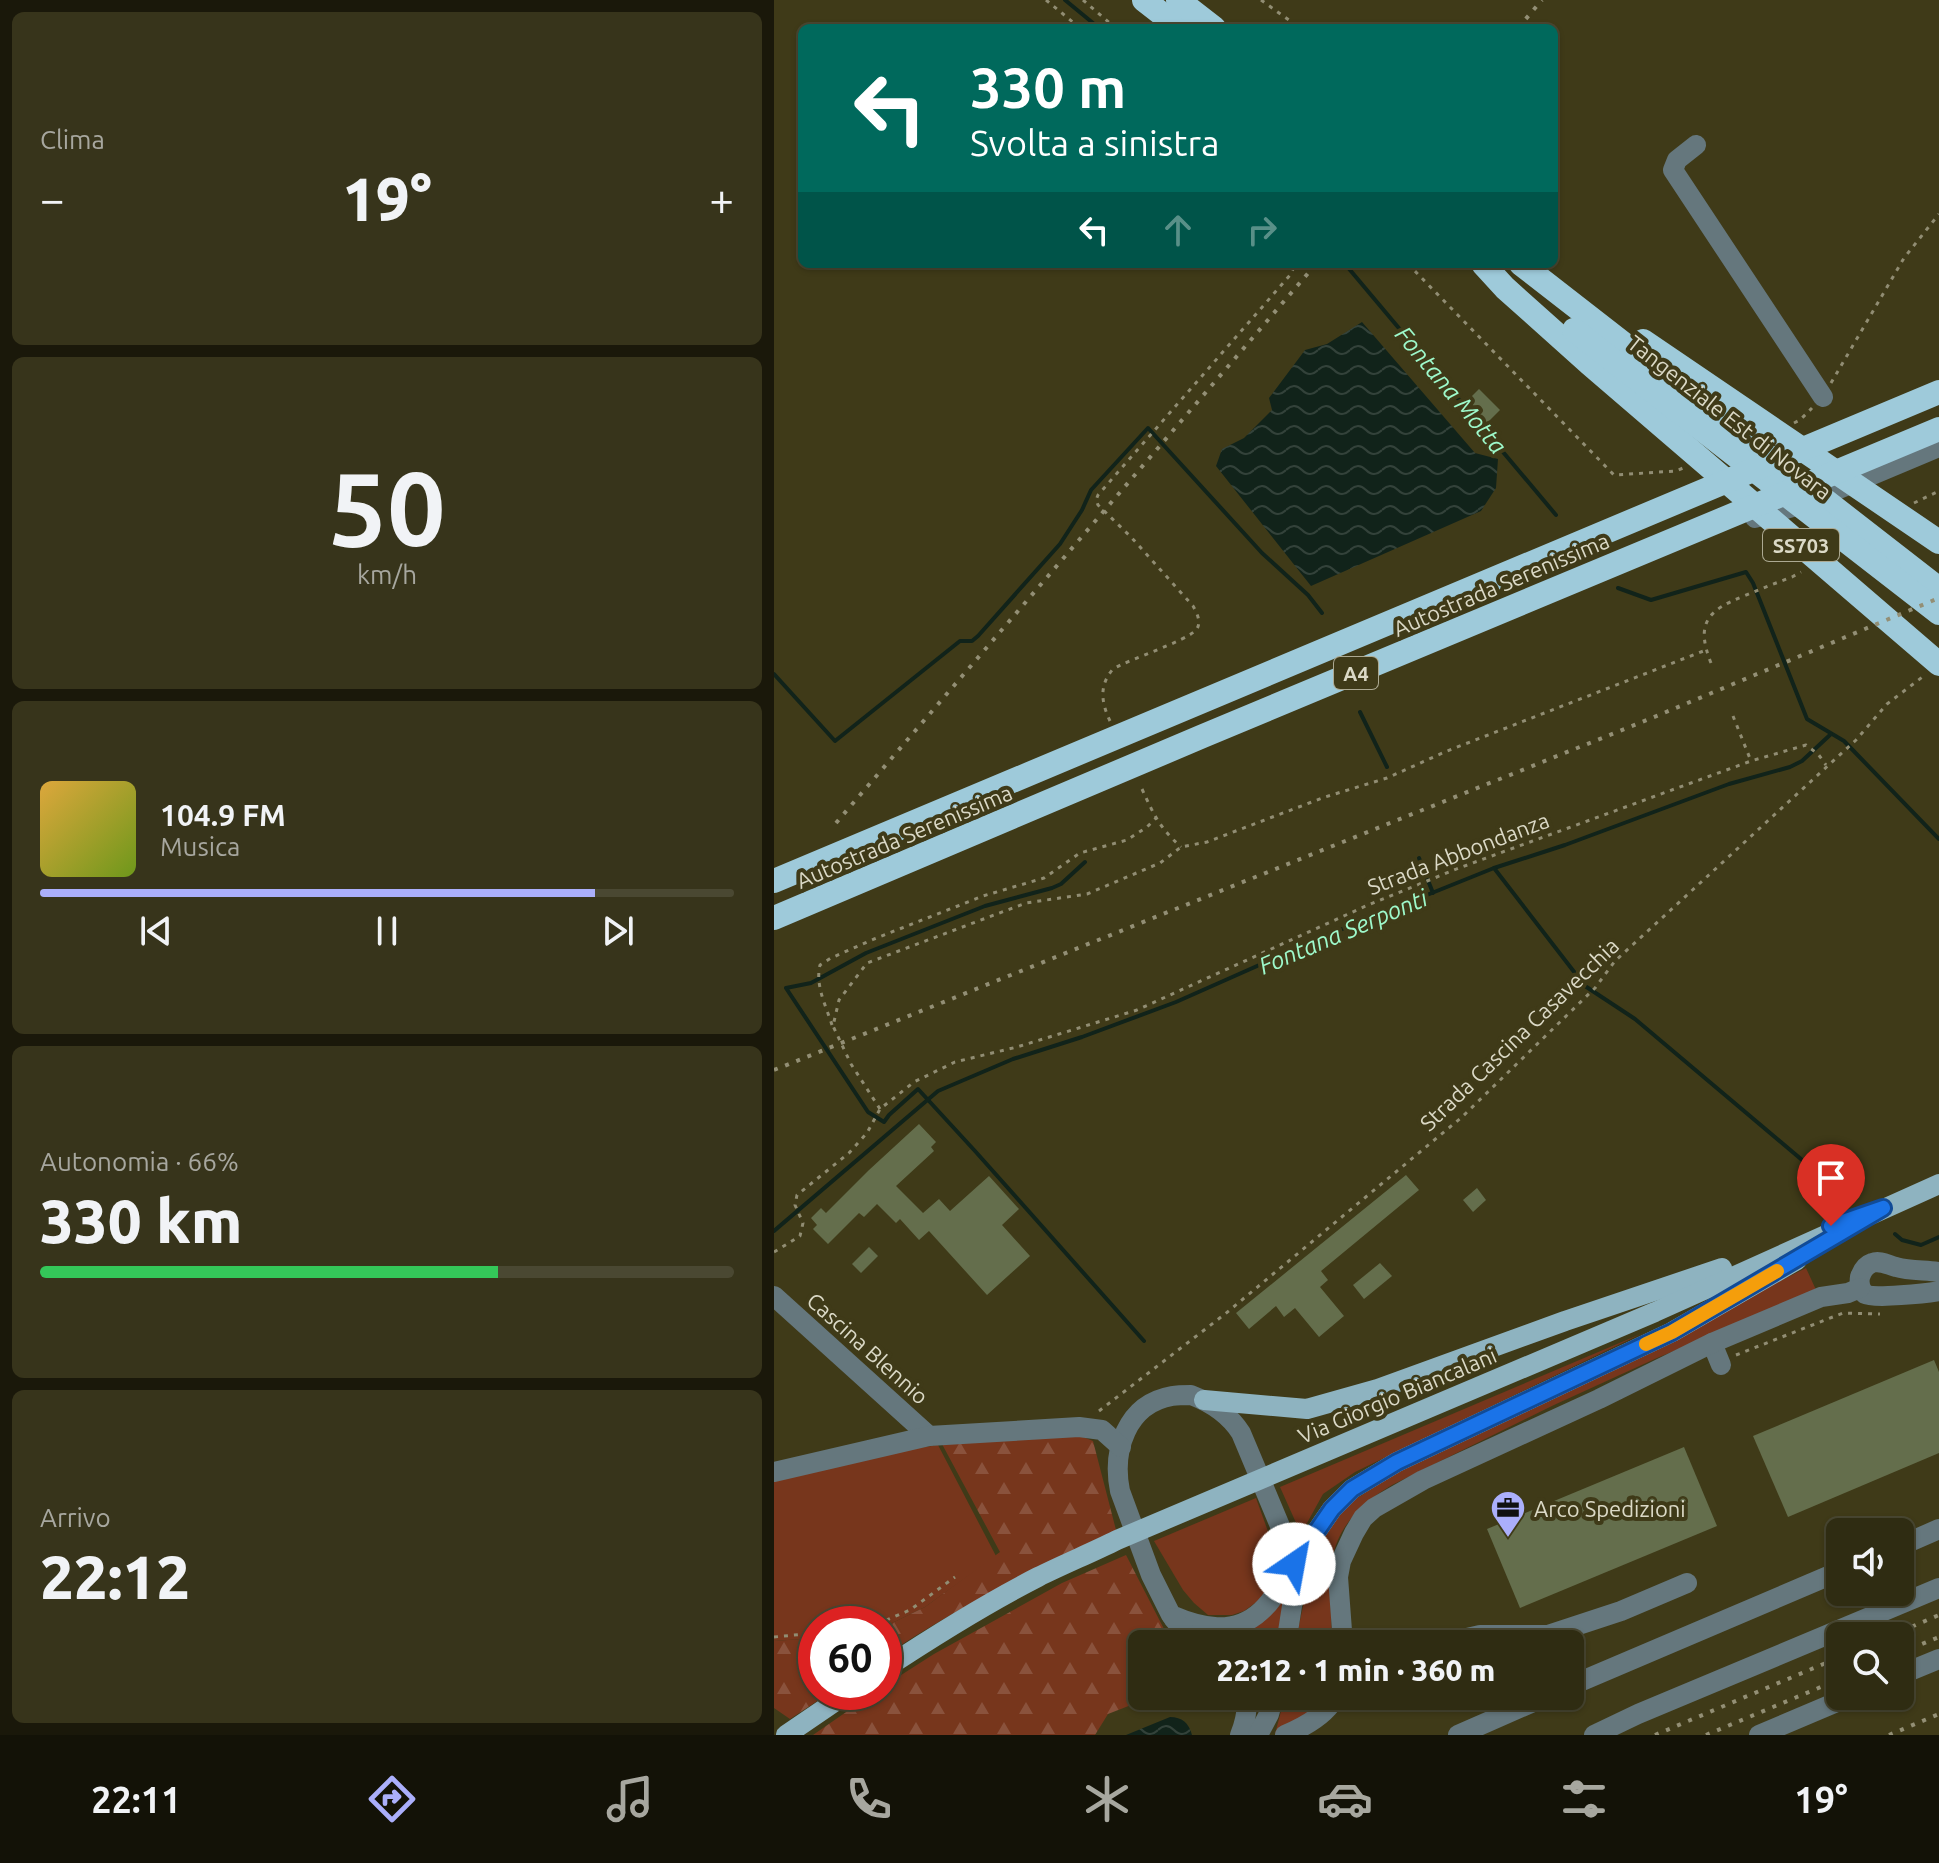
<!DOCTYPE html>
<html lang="it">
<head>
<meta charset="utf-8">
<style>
  body { margin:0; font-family:Ubuntu,sans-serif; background:#37341b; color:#f1f3f6; height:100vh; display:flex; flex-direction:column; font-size:30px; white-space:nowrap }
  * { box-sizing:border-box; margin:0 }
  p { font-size:26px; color:#a7a79f }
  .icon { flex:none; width:44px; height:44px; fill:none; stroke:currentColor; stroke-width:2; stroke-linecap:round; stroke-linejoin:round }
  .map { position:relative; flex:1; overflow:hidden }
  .drawer { display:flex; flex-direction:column; gap:12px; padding:12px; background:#1a180a; width:774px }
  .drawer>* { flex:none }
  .top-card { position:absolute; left:24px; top:24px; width:760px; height:244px; border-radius:12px; box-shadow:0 2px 6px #0004,0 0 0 2px #4a4832; background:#00695c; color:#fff; overflow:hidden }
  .buttons { position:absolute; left:1052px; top:1518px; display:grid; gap:16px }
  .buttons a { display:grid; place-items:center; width:88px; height:88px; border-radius:12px; background:#2f2c12; box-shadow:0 2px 6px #0004,0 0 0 2px #4a4832; font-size:40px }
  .speed { position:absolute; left:24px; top:1606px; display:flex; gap:16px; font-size:40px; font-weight:700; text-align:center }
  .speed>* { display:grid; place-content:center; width:104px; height:104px; border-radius:50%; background:#2f2c12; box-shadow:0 2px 6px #0004,0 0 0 2px #4a4832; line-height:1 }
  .speed .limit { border:12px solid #d22; background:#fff; color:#111 }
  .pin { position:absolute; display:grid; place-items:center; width:68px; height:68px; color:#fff; margin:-82px -34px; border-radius:50% 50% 50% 0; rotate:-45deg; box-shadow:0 0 8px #0007 }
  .pin .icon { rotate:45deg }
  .me { position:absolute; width:88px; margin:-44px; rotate:33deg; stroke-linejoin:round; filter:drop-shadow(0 0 6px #0008) }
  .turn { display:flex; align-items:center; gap:28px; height:168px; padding:0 40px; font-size:36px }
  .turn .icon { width:104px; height:104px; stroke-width:2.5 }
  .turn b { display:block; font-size:56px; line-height:68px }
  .lanes { display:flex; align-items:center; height:76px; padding:0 40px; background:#0003; justify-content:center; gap:40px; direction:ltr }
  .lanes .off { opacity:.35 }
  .big { font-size:60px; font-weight:800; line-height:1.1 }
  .drawer .card { flex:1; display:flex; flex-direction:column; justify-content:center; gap:12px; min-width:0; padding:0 28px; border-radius:12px; background:#37341b }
  .drawer .dial { align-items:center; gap:0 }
  .dial b { font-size:104px; line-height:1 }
  .song { display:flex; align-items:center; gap:24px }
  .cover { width:96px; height:96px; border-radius:12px; background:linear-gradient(135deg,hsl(40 70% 55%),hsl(80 70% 35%)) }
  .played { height:8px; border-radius:4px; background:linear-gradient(90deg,#abaffb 80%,#4a4832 80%) }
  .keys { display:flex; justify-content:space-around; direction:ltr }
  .heat { display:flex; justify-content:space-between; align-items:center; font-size:44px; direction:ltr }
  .charge { height:12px; border-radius:6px; background:linear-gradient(90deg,#34c759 66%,#4a4832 0) }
  .trip { position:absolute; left:354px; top:1630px; width:456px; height:80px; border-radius:12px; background:#2f2c12; box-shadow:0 2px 6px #0004,0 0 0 2px #4a4832; font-weight:800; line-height:80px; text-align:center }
  .tabs { display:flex; height:128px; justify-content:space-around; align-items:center; background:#131207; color:#a7a79f }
  .tabs .icon { width:56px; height:56px }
  .tabs .current { color:#abaffb }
  .tabs b { font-size:36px; color:#f1f3f6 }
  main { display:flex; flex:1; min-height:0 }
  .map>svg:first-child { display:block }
  .grass { fill:#77361c }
  .forest { fill:url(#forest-firs) }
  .water { fill:url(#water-waves) }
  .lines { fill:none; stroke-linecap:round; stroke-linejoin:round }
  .stream { stroke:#11231a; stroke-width:4 }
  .building { fill:#646e4c }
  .path { stroke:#918d73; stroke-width:3; stroke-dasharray:4 6; stroke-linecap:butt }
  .minor { stroke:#65777d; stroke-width:20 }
  .major { stroke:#8eb3c0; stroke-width:20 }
  .highway { stroke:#9ecada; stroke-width:24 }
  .rail { stroke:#938f75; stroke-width:4; stroke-dasharray:4 8; stroke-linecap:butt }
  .route-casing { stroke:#114b97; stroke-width:20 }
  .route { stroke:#1a73e8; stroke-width:14 }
  .slow { stroke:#f59e0b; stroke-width:14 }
  .labels { text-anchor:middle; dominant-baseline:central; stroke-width:8; stroke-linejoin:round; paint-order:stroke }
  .shield { fill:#3f3a18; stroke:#aca992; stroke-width:2 }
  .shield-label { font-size:20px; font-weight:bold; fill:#dbd9c6 }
  .street-label { font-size:22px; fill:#dbd9c6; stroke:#3f3a18 }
  .poi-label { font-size:22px; fill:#dbd9c6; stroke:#3f3a18; text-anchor:start }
  .water-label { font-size:24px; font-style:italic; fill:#9ef9cb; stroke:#3f3a18 }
</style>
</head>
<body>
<main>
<section class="drawer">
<div class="card"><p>Clima</p>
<div class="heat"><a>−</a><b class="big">19°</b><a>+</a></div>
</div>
<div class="card dial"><b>50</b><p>km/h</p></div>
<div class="card">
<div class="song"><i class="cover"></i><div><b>104.9 FM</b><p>Musica</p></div></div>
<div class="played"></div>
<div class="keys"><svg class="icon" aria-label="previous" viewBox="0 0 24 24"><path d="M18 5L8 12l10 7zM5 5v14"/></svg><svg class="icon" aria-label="pause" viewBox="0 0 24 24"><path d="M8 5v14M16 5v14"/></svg><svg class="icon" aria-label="next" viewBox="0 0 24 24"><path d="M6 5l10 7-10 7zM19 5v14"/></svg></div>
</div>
<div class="card"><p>Autonomia · 66%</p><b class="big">330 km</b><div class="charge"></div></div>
<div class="card"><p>Arrivo</p><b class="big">22:12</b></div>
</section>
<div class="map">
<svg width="1165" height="1735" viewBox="0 0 1165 1735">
  <defs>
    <pattern id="forest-firs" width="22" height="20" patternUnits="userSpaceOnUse" patternTransform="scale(2)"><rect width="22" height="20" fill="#77361c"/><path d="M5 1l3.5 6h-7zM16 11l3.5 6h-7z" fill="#8a523c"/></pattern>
    <pattern id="water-waves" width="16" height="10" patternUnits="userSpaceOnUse" patternTransform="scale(2)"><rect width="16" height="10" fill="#11231a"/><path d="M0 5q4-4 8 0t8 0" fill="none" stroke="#33423a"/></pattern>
  </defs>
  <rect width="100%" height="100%" fill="#3f3a18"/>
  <g class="grass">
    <path d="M1032,1268L1043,1292L883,1358L780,1405L618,1485C589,1502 564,1525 558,1560C554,1578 557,1597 557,1616C557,1627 560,1635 551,1644H531C525,1638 524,1633 525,1625L540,1555L551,1533L577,1502L619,1475Z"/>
    <path d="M869,1333L581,1472L549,1494L527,1534L506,1487Z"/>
    <path d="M164,1445L222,1556L151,1607L110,1627V1624H42V1638L0,1641V1480L125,1451Z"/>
    <path d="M482,1498L505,1562L503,1576L484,1601L470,1611L458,1615H434L420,1603L409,1590L380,1541Z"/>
    <path d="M510,1599L506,1644H446L439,1640L438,1636Z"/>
    <path d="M511,1696H557L528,1721L501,1734Z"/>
  </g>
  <g class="forest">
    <path d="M304,1435L319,1441L342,1530C262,1568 184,1607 110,1656V1627L151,1607L226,1552L168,1444Z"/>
    <path d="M352,1555L390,1629L376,1644H368V1652L355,1666L368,1687V1696H373L375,1698L334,1714L321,1735H39L101,1692H110V1686L160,1654L288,1583Z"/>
    <path d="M42,1638V1692H57L16,1719L0,1708V1641Z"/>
  </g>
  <g class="water">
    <path d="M588,322L701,453L724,459L722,488L707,511L537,586L442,466L448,449L470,438L498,410L495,398L531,350L553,344Z"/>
    <path d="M396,1717C408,1717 415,1723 418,1735H352Z"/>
  </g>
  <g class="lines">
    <g class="stream">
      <path d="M291,0L325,28"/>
      <path d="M571,264L782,515"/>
      <path d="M844,588L877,600L972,572L979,583L1033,719L1070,741L1165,839"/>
      <path d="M0,674L61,741L186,641H198L204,636L286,544L308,510L317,490L374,428L488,553L534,595L548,613"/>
      <path d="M586,712L613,767"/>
      <path d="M645,858L659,893"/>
      <path d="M311,862L287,884L278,888L211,906L92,953L37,983L12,988L94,1112L110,1122L115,1115L144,1089L201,1151L370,1341"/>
      <path d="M720,868L791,845L955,784L1016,767L1028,761L1057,734"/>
      <path d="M0,1231L164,1091L239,1059L308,1037L402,1002L546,938L720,868L811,986L861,1019L1073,1198"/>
      <path d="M1121,1234L1128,1240L1147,1245L1165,1237"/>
    </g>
  </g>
  <g class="building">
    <path d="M705,389L726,410L713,423L692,402Z"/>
    <path d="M145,1124L162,1142L157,1147L160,1151L122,1186L149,1213L165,1199L176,1211L215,1176L245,1209L228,1225L256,1256L213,1295L155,1231L145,1240L126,1219L122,1223L103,1204L90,1217L85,1213L54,1244L39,1229L43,1225L37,1218L47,1208L52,1213L95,1170Z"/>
    <path d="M632,1175L645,1190L547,1271L554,1280L546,1287L570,1316L545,1337L521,1308L510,1317L502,1306L475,1329L462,1313Z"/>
    <path d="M703,1188L712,1200L699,1212L689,1200Z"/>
    <path d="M95,1247L104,1256L87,1273L78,1264Z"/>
    <path d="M606,1263L618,1276L590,1299L579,1285Z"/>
    <path d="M1160,1360L1165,1372V1453L1014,1517L979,1436Z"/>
    <path d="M910,1447L943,1526L746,1608L713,1529Z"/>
  </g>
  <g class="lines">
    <g class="path">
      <path d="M272,0L306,28"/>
      <path d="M309,0L338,25L346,28"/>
      <path d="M487,0L526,28"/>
      <path d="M634,264L840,475L902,471L909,468"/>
      <path d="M1057,383L1130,258L1165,214"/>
      <path d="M1020,423L1026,420L1038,408"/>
      <path d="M1140,503L1165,491"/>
      <path d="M937,663C921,623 934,610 970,596C986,589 1002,583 1018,577L1027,572"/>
      <path d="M959,716L977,761"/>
      <path d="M336,721C327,702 325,685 339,669C356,659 412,641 422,630C428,623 423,613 419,606L357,537L324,505L322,500L324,495L517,274L521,264"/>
      <path d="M368,789C380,815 385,827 407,847"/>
      <path d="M58,1025C52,1006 41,985 46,965L57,958L100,939L209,896L270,878L306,853L353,840L373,827L382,818"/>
      <path d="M106,1109L77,1064L59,1026L65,1000L93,963L252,903L313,894L386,863L407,847L433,842L551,797L613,778L673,751L932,650"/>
      <path d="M0,1252L26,1236L29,1223L21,1205L23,1195L75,1153L93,1133L106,1109L140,1082L181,1062L243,1047L363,1010L594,905L685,868L977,761L1032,745L1044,754L1052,765"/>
      <path d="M962,1355L1069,1313L1106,1314"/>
      <path d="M325,1411L451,1314L688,1117L821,988L841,961L1082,740L1113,704L1151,675"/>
      <path d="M103,1624L136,1610L181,1577"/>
      <path d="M0,1637L42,1633"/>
    </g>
    <g class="minor">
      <path d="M922,145L903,160L899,170L1049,397"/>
      <path d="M981,518L1029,504L1165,447"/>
      <path d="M1165,1272C1151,1270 1135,1271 1122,1267C1114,1265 1106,1260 1098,1263C1092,1265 1088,1271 1086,1277C1085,1283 1086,1290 1091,1294C1100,1299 1153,1293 1165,1291"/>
      <path d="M0,1296L155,1436"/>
      <path d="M938,1343L947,1365"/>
      <path d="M417,1395C438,1403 455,1414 467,1433L519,1557L520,1564C510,1579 501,1599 487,1611C460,1636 427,1628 397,1615L377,1575L346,1491C338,1451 352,1404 398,1396C404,1395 411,1395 417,1395Z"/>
      <path d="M0,1472L155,1436L305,1427L328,1430L347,1447"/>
      <path d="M1126,1546L1165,1529"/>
      <path d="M399,1618L416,1638L425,1644"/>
      <path d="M512,1644L521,1587L520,1564"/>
      <path d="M569,1644L564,1577L567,1561L580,1533L589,1518L600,1508L649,1480L825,1399L938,1343L1047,1297L1074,1293L1086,1288"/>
      <path d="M667,1644L706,1635H774L847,1611L913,1583"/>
      <path d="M1126,1675L1165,1659"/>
      <path d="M796,1686L1066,1571"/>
      <path d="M466,1735C471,1723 474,1709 472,1696"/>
      <path d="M484,1735L495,1714L500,1696"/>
      <path d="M511,1735C530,1727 553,1714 562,1696"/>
      <path d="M684,1735L773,1696"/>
      <path d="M820,1735L864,1714L1165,1588"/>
      <path d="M985,1735L1077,1696"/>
    </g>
    <g class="major">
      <path d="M430,1400L533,1409L604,1389L791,1321L948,1268"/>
      <path d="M520,1564L558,1509L578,1489L623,1462L898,1332L1023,1260"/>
      <path d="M110,1669C160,1636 211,1604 264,1577C290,1564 317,1553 343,1540L881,1312L1165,1184"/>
      <path d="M12,1735L75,1692"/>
    </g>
    <g class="highway">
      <path d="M370,0L406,28"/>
      <path d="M404,0L440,28"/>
      <path d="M709,264L731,288L816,364L1165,664"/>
      <path d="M747,264L1165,589"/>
      <path d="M800,330L1165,613"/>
      <path d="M869,341L1165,542"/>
      <path d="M0,881L1165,392"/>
      <path d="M0,918L429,736L1165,429"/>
    </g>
    <g class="rail">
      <path d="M744,28L768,0"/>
      <path d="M62,823L542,264"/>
      <path d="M0,1070L873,720L1165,598"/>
      <path d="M1116,1636L1165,1615"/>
      <path d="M1126,1653L1165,1637"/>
      <path d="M881,1735L1066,1657"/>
      <path d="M932,1735L1066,1679"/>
      <path d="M1115,1735L1165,1714"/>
    </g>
  </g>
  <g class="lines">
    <defs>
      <path id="route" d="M520,1564L558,1509L578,1489L623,1462L898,1332L1109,1208L1057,1226"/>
    </defs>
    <use href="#route" class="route-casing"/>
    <use href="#route" class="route"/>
    <path class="slow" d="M872,1344L898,1332L1003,1271"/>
  </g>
  <defs>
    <symbol id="office-pin" viewBox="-11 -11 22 30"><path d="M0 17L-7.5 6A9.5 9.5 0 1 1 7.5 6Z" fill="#abaffb" stroke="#3f3a18"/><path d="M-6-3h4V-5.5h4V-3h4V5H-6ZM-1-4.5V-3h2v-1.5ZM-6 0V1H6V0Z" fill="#111"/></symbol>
  </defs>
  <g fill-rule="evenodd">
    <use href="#office-pin" x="714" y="1488" width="40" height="54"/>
  </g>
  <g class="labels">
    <g class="shield">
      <rect x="989" y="529" width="76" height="32" rx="6"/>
      <rect x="560" y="657" width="44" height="32" rx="6"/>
    </g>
    <g class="shield-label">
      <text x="1027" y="545">SS703</text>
      <text x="582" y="673">A4</text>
    </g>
    <g class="street-label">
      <text transform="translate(956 417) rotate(38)">Tangenziale Est di Novara</text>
      <text transform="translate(727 584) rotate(-23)">Autostrada Serenissima</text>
      <text transform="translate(130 836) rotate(-23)">Autostrada Serenissima</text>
      <text transform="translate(684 853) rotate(-21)">Strada Abbondanza</text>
      <text transform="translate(745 1034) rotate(-44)">Strada Cascina Casavecchia</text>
      <text transform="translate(94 1348) rotate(42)">Cascina Blennio</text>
      <text transform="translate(623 1395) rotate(-23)">Via Giorgio Biancalani</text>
    </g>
    <g class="poi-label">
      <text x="760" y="1508">Arco Spedizioni</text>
    </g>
    <g class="water-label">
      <text transform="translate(677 390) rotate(50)">Fontana Motta</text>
      <text transform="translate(569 932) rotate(-23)">Fontana Serponti</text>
    </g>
  </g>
</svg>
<div class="buttons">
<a><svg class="icon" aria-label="sound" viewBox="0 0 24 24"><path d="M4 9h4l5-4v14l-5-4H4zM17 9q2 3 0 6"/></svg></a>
<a><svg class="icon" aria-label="search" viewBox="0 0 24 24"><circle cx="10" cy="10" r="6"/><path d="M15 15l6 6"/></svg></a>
</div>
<div class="speed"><div class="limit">60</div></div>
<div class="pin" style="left:1057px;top:1226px;background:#d93025"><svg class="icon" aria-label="arrive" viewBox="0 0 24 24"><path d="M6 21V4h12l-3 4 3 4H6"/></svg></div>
<svg class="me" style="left:520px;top:1564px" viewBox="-20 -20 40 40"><circle r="19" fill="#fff"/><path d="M0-13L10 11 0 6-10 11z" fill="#1a73e8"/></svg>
<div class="trip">22:12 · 1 min · 360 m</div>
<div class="top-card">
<div class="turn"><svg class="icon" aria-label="left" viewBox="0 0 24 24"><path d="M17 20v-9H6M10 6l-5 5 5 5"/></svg><div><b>330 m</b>Svolta a sinistra</div></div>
<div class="lanes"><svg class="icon" aria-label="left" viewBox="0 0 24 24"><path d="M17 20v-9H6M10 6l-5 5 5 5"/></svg><svg class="icon off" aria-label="ahead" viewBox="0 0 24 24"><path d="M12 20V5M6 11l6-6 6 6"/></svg><svg class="icon off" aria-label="right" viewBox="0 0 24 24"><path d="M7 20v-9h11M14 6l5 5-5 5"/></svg></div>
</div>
</div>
</main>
<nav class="tabs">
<b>22:11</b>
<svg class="icon current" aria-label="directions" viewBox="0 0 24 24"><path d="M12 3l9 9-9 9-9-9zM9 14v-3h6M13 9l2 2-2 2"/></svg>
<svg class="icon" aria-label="music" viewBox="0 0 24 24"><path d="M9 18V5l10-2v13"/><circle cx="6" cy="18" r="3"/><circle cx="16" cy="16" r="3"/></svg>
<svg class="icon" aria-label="phone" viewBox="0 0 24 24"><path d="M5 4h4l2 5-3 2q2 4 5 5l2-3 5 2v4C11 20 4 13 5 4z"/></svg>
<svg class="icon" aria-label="climate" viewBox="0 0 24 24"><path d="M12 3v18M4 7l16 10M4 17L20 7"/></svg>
<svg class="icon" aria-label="car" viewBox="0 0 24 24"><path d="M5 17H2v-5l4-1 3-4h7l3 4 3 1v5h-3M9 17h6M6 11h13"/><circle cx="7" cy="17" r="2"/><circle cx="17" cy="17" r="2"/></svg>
<svg class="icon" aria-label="filters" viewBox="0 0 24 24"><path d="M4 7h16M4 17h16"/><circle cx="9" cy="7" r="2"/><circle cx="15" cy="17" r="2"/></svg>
<b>19°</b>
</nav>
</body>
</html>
